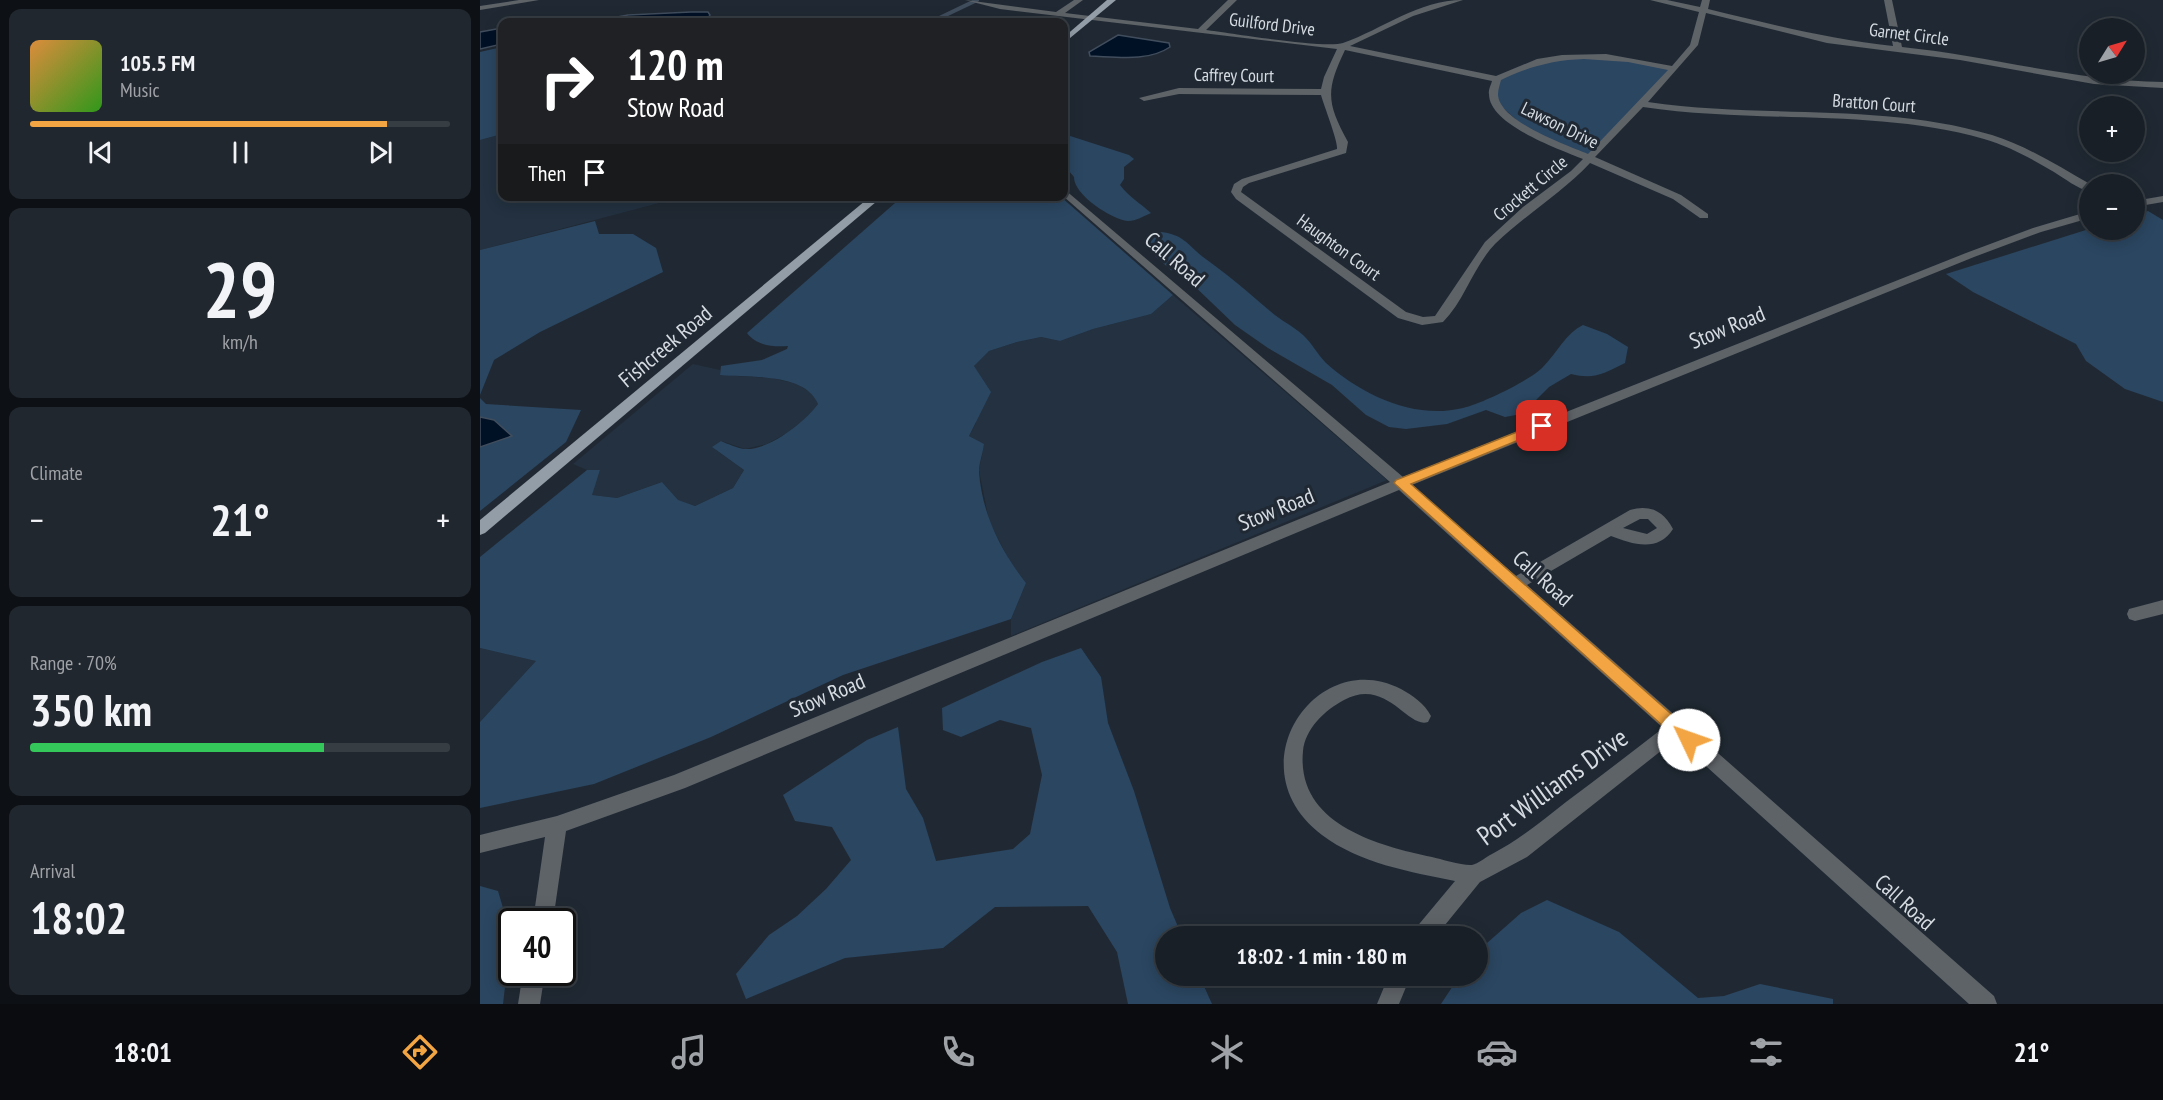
<!DOCTYPE html>
<html lang="en">
<head>
<meta charset="utf-8">
<style>
  body { margin:0; font-family:"PT Sans Narrow",sans-serif; background:#21272e; color:#f1f3f6; height:100vh; display:flex; flex-direction:column; font-size:22px; white-space:nowrap }
  * { box-sizing:border-box; margin:0 }
  p { font-size:20px; color:#9fa2a7 }
  .icon { flex:none; width:33px; height:33px; fill:none; stroke:currentColor; stroke-width:2; stroke-linecap:round; stroke-linejoin:round }
  .map { position:relative; flex:1; overflow:hidden }
  .panel { display:flex; flex-direction:column; gap:9px; padding:9px; background:#0d1115; width:480px }
  .panel>* { flex:none }
  .hud { position:absolute; left:18px; top:18px; width:570px; height:183px; border-radius:12px; box-shadow:0 3px 15px #0003,0 0 0 2px #363d43; background:#202124; color:#fff; overflow:hidden }
  .needle { width:39px; rotate:53deg }
  .controls { position:absolute; left:1599px; top:18px; display:grid; gap:12px }
  .controls a { display:grid; place-items:center; width:66px; height:66px; border-radius:50%; background:#181f26; box-shadow:0 3px 15px #0003,0 0 0 2px #363d43; font-size:30px }
  .speed { position:absolute; left:18px; top:908px; display:flex; gap:12px; font-size:30px; font-weight:700; text-align:center }
  .speed>* { display:grid; place-content:center; width:78px; height:78px; border-radius:50%; background:#181f26; box-shadow:0 3px 15px #0003,0 0 0 2px #363d43; line-height:1 }
  .speed .limit { border:3px solid #111; border-radius:9px; background:#fff; color:#111 }
  .pin { position:absolute; display:grid; place-items:center; width:51px; height:51px; color:#fff; margin:-26px; border-radius:12px; box-shadow:0 3px 9px #0006 }
  .me { position:absolute; width:66px; margin:-33px; rotate:312deg; stroke-linejoin:round; filter:drop-shadow(0 0 4px #0008) }
  .turn { display:flex; align-items:center; gap:21px; height:126px; padding:0 30px; font-size:27px }
  .turn .icon { width:78px; height:78px; stroke-width:2.5 }
  .turn b { display:block; font-size:42px; line-height:51px }
  .then { display:flex; align-items:center; height:57px; padding:0 30px; background:#0003; gap:12px; font-size:22px }
  .big { font-size:45px; font-weight:700; line-height:1.1 }
  .panel .card { flex:1; display:flex; flex-direction:column; justify-content:center; gap:9px; min-width:0; padding:0 21px; border-radius:12px; background:#21272e }
  .panel .dial { align-items:center; gap:0 }
  .dial b { font-size:78px; line-height:1 }
  .song { display:flex; align-items:center; gap:18px }
  .cover { width:72px; height:72px; border-radius:9px; background:linear-gradient(135deg,hsl(30 70% 55%),hsl(110 70% 35%)) }
  .played { height:6px; border-radius:3px; background:linear-gradient(90deg,#f2a542 85%,#363d43 85%) }
  .keys { display:flex; justify-content:space-around; direction:ltr }
  .heat { display:flex; justify-content:space-between; align-items:center; font-size:33px; direction:ltr }
  .charge { height:9px; border-radius:4px; background:linear-gradient(90deg,#34c759 70%,#363d43 0) }
  .trip { position:absolute; left:675px; top:926px; width:333px; height:60px; border-radius:30px; background:#181f26; box-shadow:0 3px 15px #0003,0 0 0 2px #363d43; font-weight:700; line-height:60px; text-align:center }
  .tabs { display:flex; height:96px; justify-content:space-around; align-items:center; background:#0a0c0f; color:#9fa2a7 }
  .tabs .icon { width:42px; height:42px }
  .tabs .on { color:#f2a542 }
  .tabs b { font-size:27px; color:#f1f3f6 }
  main { display:flex; flex:1; min-height:0 }
  .map>svg:first-child { display:block }
  .built { fill:#233140 }
  .green { fill:#2b4661 }
  .water { fill:#001025; stroke:#404d5d; stroke-width:1.5 }
  .lines { fill:none; stroke-linecap:round; stroke-linejoin:round }
  .stream { stroke:#404d5d; stroke-width:4 }
  .minor { fill:#5e6368; fill-rule:evenodd }
  .major { fill:#939da7; fill-rule:evenodd }
  .route { fill:#f2a542; stroke:#9d6b2b; stroke-width:1.5 }
  .labels { text-anchor:middle; dominant-baseline:central; stroke-width:6; stroke-linejoin:round; paint-order:stroke }
  .far-street-label { font-size:18px; fill:#d5dbe1; stroke:#202933 }
  .street-label { font-size:22px; fill:#d5dbe1; stroke:#202933 }
  .near-street-label { font-size:27px; fill:#d5dbe1; stroke:#202933 }
</style>
</head>
<body>
<main>
<section class="panel">
<div class="card">
<div class="song"><i class="cover"></i><div><b>105.5 FM</b><p>Music</p></div></div>
<div class="played"></div>
<div class="keys"><svg class="icon" aria-label="previous" viewBox="0 0 24 24"><path d="M18 5L8 12l10 7zM5 5v14"/></svg><svg class="icon" aria-label="pause" viewBox="0 0 24 24"><path d="M8 5v14M16 5v14"/></svg><svg class="icon" aria-label="next" viewBox="0 0 24 24"><path d="M6 5l10 7-10 7zM19 5v14"/></svg></div>
</div>
<div class="card dial"><b>29</b><p>km/h</p></div>
<div class="card"><p>Climate</p>
<div class="heat"><a>−</a><b class="big">21°</b><a>+</a></div>
</div>
<div class="card"><p>Range · 70%</p><b class="big">350 km</b><div class="charge"></div></div>
<div class="card"><p>Arrival</p><b class="big">18:02</b></div>
</section>
<div class="map">
<svg width="1683" height="1004" viewBox="0 0 1683 1004">
  <rect width="100%" height="100%" fill="#202933"/>
  <g class="built">
    <path d="M22,134V196L202,197L0,250V140Z"/>
    <path d="M693,295L907,480L531,636V619L546,583L530,562L509,521L499,470L504,445L489,436L496,423L494,366L509,351L537,342L561,337L580,341L613,329L670,314Z"/>
    <path d="M213,364L240,370V375L292,378L317,384L334,394L338,404L329,416L309,432L287,444L265,449L241,441L236,450L264,470L253,488L215,506L198,501L182,482L137,498L111,495L120,470H107L93,464Z"/>
    <path d="M0,648L57,661L0,722Z"/>
  </g>
  <g class="green">
    <path d="M22,47V134L0,140V52Z"/>
    <path d="M1127,56L1194,69L1109,158L1048,130L1015,101L1017,79C1056,56 1083,59 1127,56Z"/>
    <path d="M584,134L649,155L654,159L644,167V179L640,185C649,197 660,203 671,213C664,216 656,221 648,221C632,220 593,194 594,177L584,165Z"/>
    <path d="M423,196L581,197L693,295L671,314L613,329L580,341L561,337L537,342L509,351L494,366L511,392L489,436L504,444C503,453 499,463 499,472C502,514 521,551 546,583L531,619L363,675L231,737L114,784L0,808V722L56,661L0,648V557L107,470H120L112,495L137,498L182,482L198,500L215,506L253,488L264,470L232,447L241,441C248,444 257,448 264,449C288,451 324,423 338,404C325,372 269,378 240,375L241,366L282,360L307,349L308,346C293,347 277,346 267,333Z"/>
    <path d="M1668,211L1683,220V402L1645,389L1606,361L1596,344L1493,292L1466,274L1609,229L1654,230L1655,215Z"/>
    <path d="M115,221L119,234H153L176,248L183,272L60,332L14,360L0,395V250Z"/>
    <path d="M681,232C704,235 707,244 723,257C747,274 768,292 790,311C800,320 813,326 823,335C832,343 837,354 846,363C882,395 934,420 983,408C1001,404 1051,380 1063,367C1077,353 1086,333 1103,325L1127,334L1148,347L1145,363C1124,373 1115,380 1091,374L1069,387L1052,404L1036,415L1025,417L1006,410L967,424L926,429L909,427L886,415L852,385L788,348L755,325L706,278L691,270L676,257L667,245V241Z"/>
    <path d="M0,398L6,404L101,410L86,442L0,511Z"/>
    <path d="M601,648L621,677L628,723L654,791L690,908L702,936H686V975H719L732,1004H648L637,952L608,906L515,907L463,948L365,958L266,999L256,974L289,935L317,916L346,889L371,860L352,827L315,821L303,795L387,740L418,727L426,789L443,818L456,861L533,849L550,834L562,775L551,728L520,720L481,737L463,730L462,708L562,662Z"/>
    <path d="M0,886L18,891L31,935L23,1004H0Z"/>
    <path d="M1067,900L1139,932L1218,998L1244,996L1280,984L1353,999V1004H961L980,975H998V951L1041,913Z"/>
  </g>
  <g class="water">
    <path d="M211,12H228L230,15L228,18L205,22H110L148,15Z"/>
    <path d="M22,28V44L0,49V32Z"/>
    <path d="M638,35L689,43L690,47C668,62 637,57 610,56L609,52Z"/>
    <path d="M0,417L14,420L32,436L0,447Z"/>
  </g>
  <g class="lines">
    <path class="stream" d="M451,22L497,0"/>
    <g class="minor">
      <path d="M39,0H59L0,10V6Z"/>
      <path d="M485,0L576,12L594,0H603L585,13L718,29L748,0H757L726,30C750,33 846,49 863,43C903,29 938,0 983,0L933,16L870,46L1016,76L1057,59L1082,55L1126,54L1192,66L1210,45L1219,12L1170,0H1187L1220,7L1222,0H1230L1228,9C1290,24 1349,39 1413,46L1404,0H1412L1422,47C1510,56 1594,81 1683,82V88L1614,84L1480,60L1347,43L1226,13L1218,45L1168,102C1282,119 1401,102 1512,135C1547,146 1578,166 1610,184V192C1597,188 1585,179 1574,172C1552,159 1529,146 1504,139C1394,108 1276,124 1163,107L1115,157L1201,195L1228,214V218H1220L1193,199L1110,163C1082,193 1045,215 1015,244C993,267 985,300 963,322L942,325L918,318L756,199L751,192L754,184L762,179L857,149C858,141 844,106 841,95L699,94L664,101L659,98L699,88L841,89L844,77L857,49L520,9ZM865,50L1012,81C1011,85 1008,90 1009,94C1009,125 1079,149 1103,159L1091,171L1043,207L1005,242L955,316L943,317L926,312L761,192L763,187L769,183L866,153L868,142C846,102 846,90 865,50ZM1104,59L1148,62L1188,70L1108,154C1086,145 1018,121 1018,94C1018,90 1020,84 1021,80C1048,67 1073,60 1104,59Z"/>
      <path d="M584,189L923,477L1486,253L1553,228L1610,211V218L1561,232L1494,257L932,485L1036,576L1150,510C1169,504 1184,511 1193,529C1178,553 1152,544 1131,536L1047,585L1514,996L1517,1004H1489L1196,739L1047,857L1000,882L956,936H931L935,929L975,881C930,872 879,863 842,835C753,768 836,645 921,689C932,695 945,704 951,716L948,722C927,729 907,677 864,700C845,710 825,729 823,751C816,823 895,845 952,857C961,859 983,866 992,865C998,864 1006,857 1012,854C1039,840 1062,821 1086,802C1118,778 1151,753 1183,728L919,490L205,788L86,831L73,921H53L65,837L0,853V835L77,816L194,775L910,482L583,196ZM1160,519H1168L1177,528L1167,534L1143,528Z"/>
      <path d="M1683,196V202L1654,207V201Z"/>
      <path d="M1683,600V614L1655,621L1649,619L1647,614L1649,609Z"/>
      <path d="M43,972H65L60,1004H38Z"/>
      <path d="M909,975H931L919,1004H897Z"/>
    </g>
    <g class="major">
      <path d="M627,0H636L584,43V37Z"/>
      <path d="M391,196H403L5,533L0,535V520Z"/>
    </g>
  </g>
  <path class="route" d="M1062,422L1066,423L1068,426L1066,429L931,484L1215,735L1218,740L1215,745L1209,747L1204,745L914,483L916,480Z"/>
  <g class="labels">
    <g class="far-street-label">
      <text transform="translate(792 24) rotate(7)">Guilford Drive</text>
      <text transform="translate(1429 34) rotate(7)">Garnet Circle</text>
      <text transform="translate(754 75) rotate(1)">Caffrey Court</text>
      <text transform="translate(1394 103) rotate(4)">Bratton Court</text>
      <text transform="translate(1080 125) rotate(26)">Lawson Drive</text>
      <text transform="translate(1050 188) rotate(-40)">Crockett Circle</text>
      <text transform="translate(859 247) rotate(36)">Haughton Court</text>
    </g>
    <g class="street-label">
      <text transform="translate(695 259) rotate(41)">Call Road</text>
      <text transform="translate(1247 327) rotate(-22)">Stow Road</text>
      <text transform="translate(185 346) rotate(-40)">Fishcreek Road</text>
      <text transform="translate(796 509) rotate(-22)">Stow Road</text>
      <text transform="translate(1063 578) rotate(42)">Call Road</text>
      <text transform="translate(347 695) rotate(-23)">Stow Road</text>
      <text transform="translate(1425 902) rotate(42)">Call Road</text>
    </g>
    <g class="near-street-label">
      <text transform="translate(1072 786) rotate(-36)">Port Williams Drive</text>
    </g>
  </g>
</svg>
<div class="controls">
<a><svg class="needle" viewBox="-14 -14 28 28"><path d="M0-13l5 13h-10z" fill="#e53935"/><path d="M0 13l5-13h-10z" fill="#9fa2a7"/></svg></a>
<a>+</a>
<a>−</a>
</div>
<div class="speed"><div class="limit">40</div></div>
<div class="pin" style="left:1062px;top:426px;background:#d93025"><svg class="icon" aria-label="arrive" viewBox="0 0 24 24"><path d="M6 21V4h12l-3 4 3 4H6"/></svg></div>
<svg class="me" style="left:1209px;top:740px" viewBox="-20 -20 40 40"><circle r="19" fill="#fff"/><path d="M0-13L10 11 0 6-10 11z" fill="#f2a542"/></svg>
<div class="trip">18:02 · 1 min · 180 m</div>
<div class="hud">
<div class="turn"><svg class="icon" aria-label="right" viewBox="0 0 24 24"><path d="M7 20v-9h11M14 6l5 5-5 5"/></svg><div><b>120 m</b>Stow Road</div></div>
<div class="then">Then<svg class="icon" aria-label="arrive" viewBox="0 0 24 24"><path d="M6 21V4h12l-3 4 3 4H6"/></svg></div>
</div>
</div>
</main>
<nav class="tabs">
<b>18:01</b>
<svg class="icon on" aria-label="directions" viewBox="0 0 24 24"><path d="M12 3l9 9-9 9-9-9zM9 14v-3h6M13 9l2 2-2 2"/></svg>
<svg class="icon" aria-label="music" viewBox="0 0 24 24"><path d="M9 18V5l10-2v13"/><circle cx="6" cy="18" r="3"/><circle cx="16" cy="16" r="3"/></svg>
<svg class="icon" aria-label="phone" viewBox="0 0 24 24"><path d="M5 4h4l2 5-3 2q2 4 5 5l2-3 5 2v4C11 20 4 13 5 4z"/></svg>
<svg class="icon" aria-label="climate" viewBox="0 0 24 24"><path d="M12 3v18M4 7l16 10M4 17L20 7"/></svg>
<svg class="icon" aria-label="car" viewBox="0 0 24 24"><path d="M5 17H2v-5l4-1 3-4h7l3 4 3 1v5h-3M9 17h6M6 11h13"/><circle cx="7" cy="17" r="2"/><circle cx="17" cy="17" r="2"/></svg>
<svg class="icon" aria-label="filters" viewBox="0 0 24 24"><path d="M4 7h16M4 17h16"/><circle cx="9" cy="7" r="2"/><circle cx="15" cy="17" r="2"/></svg>
<b>21°</b>
</nav>
</body>
</html>
